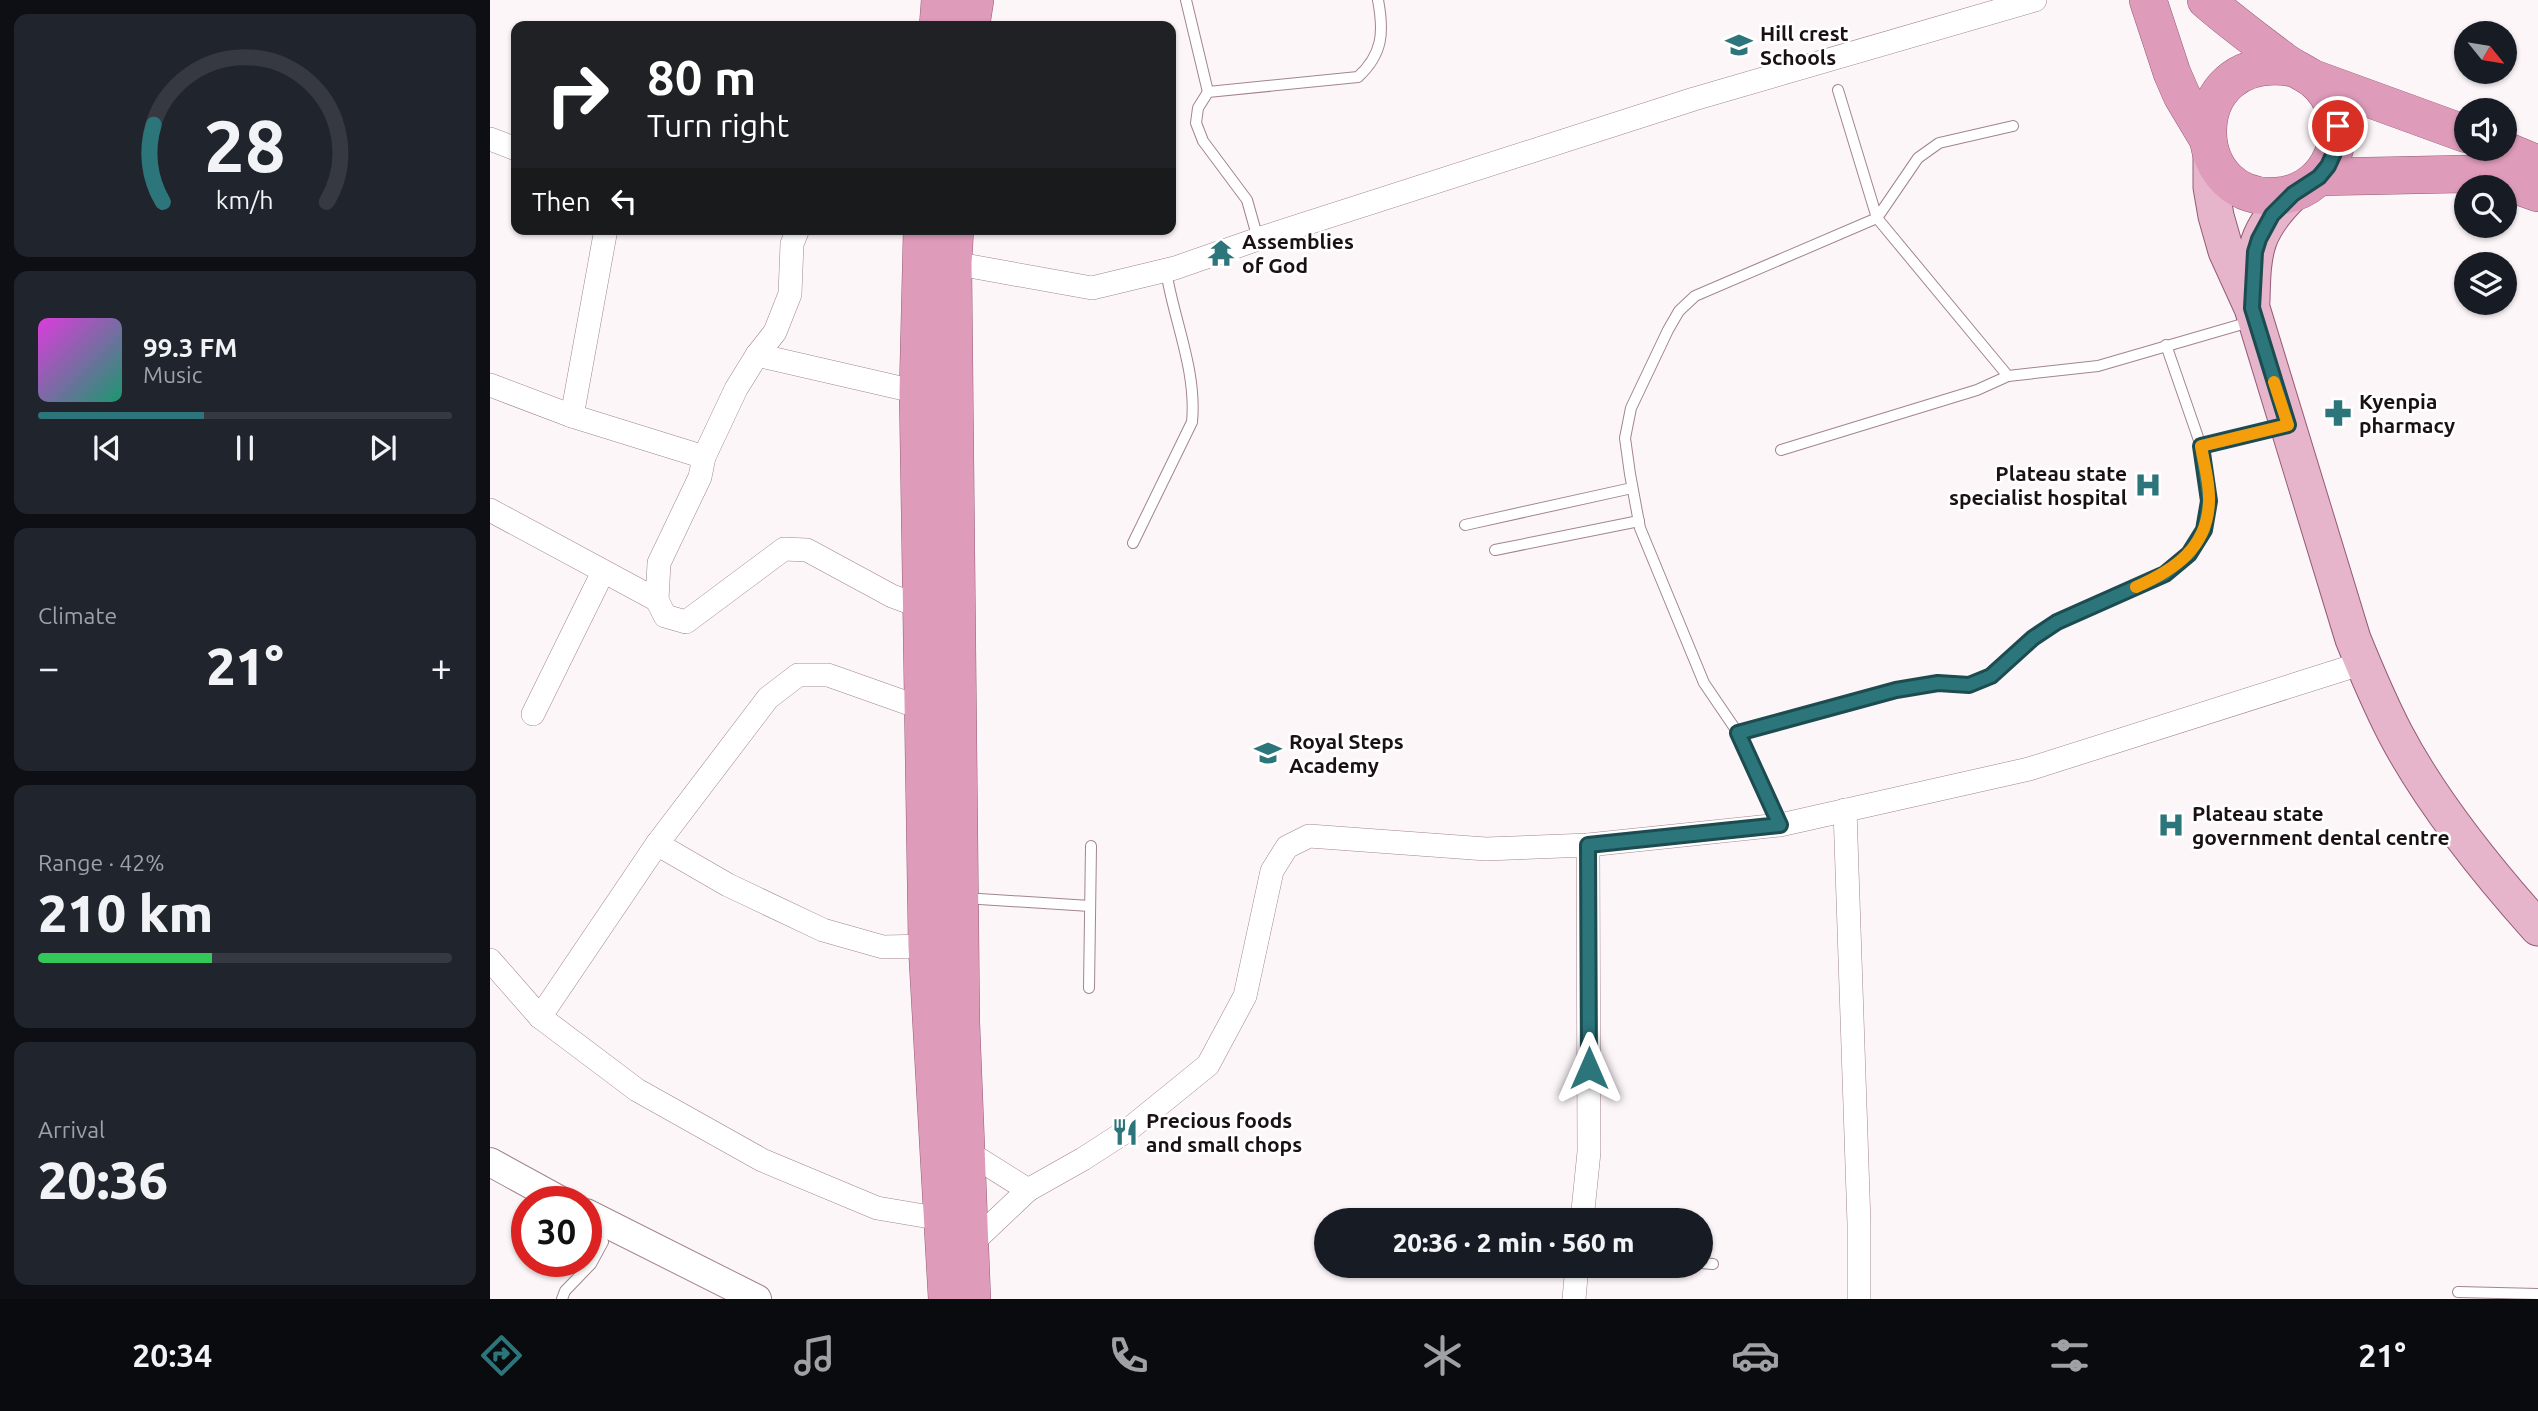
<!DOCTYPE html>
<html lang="en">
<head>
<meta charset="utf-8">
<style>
  body { margin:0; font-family:Ubuntu,sans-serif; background:#20242c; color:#f1f3f6; height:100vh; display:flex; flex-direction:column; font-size:26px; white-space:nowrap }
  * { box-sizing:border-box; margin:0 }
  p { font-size:23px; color:#9ea1a6 }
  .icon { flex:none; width:38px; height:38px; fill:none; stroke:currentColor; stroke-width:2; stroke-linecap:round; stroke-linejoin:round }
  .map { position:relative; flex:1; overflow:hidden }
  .panel { display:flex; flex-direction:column; gap:14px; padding:14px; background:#0d0f14; width:490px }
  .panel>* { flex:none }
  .guide { position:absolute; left:21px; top:21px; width:665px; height:214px; border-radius:14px; box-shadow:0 2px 5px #0004; background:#202124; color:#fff; overflow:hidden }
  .needle { width:46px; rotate:120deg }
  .tools { position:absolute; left:1964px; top:21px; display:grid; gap:14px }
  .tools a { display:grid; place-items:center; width:63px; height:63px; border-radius:50%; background:#171b24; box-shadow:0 2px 5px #0004; font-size:35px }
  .speed { position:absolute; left:21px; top:1186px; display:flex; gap:14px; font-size:35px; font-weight:700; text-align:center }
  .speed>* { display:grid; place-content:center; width:91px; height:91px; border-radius:50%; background:#171b24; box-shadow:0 2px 5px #0004; line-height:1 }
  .speed .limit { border:10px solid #d22; background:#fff; color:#111 }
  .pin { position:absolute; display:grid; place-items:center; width:60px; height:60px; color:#fff; margin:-30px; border:4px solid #fff; border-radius:50%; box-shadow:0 2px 7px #0007 }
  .me { position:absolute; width:77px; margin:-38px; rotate:0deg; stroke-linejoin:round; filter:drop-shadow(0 0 5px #0008) }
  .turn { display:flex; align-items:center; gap:24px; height:147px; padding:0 21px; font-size:32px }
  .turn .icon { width:91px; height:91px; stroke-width:2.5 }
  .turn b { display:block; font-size:49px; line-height:60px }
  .then { display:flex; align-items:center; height:66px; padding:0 21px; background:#0003; gap:14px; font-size:26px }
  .big { font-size:52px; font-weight:800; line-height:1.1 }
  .panel .tile { flex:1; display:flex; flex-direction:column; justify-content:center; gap:10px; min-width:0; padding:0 24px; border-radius:14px; background:#20242c }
  .panel .dial { align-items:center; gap:0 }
  .dial svg { height:182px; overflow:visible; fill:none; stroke:#363941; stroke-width:7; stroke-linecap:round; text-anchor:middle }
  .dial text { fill:#f1f3f6; stroke:none }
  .song { display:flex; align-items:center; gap:21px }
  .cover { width:84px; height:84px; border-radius:10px; background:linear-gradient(135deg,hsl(300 70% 55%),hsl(160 70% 35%)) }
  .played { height:7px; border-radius:4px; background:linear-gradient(90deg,#2b757b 40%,#363941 40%) }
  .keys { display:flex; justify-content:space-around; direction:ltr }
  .heat { display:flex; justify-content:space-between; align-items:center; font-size:38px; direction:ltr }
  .charge { height:10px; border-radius:5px; background:linear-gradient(90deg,#34c759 42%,#363941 0) }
  .trip { position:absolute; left:824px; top:1208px; width:399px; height:70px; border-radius:35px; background:#171b24; box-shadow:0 2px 5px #0004; font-weight:800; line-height:70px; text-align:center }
  .tabs { display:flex; height:112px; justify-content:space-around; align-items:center; background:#090b0e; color:#9ea1a6 }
  .tabs .icon { width:49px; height:49px }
  .tabs .on { color:#2b757b }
  .tabs b { font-size:32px; color:#f1f3f6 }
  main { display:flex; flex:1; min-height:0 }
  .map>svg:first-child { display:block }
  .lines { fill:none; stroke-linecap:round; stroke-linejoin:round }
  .service-casing { stroke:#a28490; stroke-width:12 }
  .minor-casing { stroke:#a28490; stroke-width:24 }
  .tertiary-casing { stroke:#a28490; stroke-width:30 }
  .primary-casing { stroke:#955b74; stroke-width:37 }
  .trunk-casing { stroke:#955b74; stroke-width:38 }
  .service { stroke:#fff; stroke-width:10 }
  .minor { stroke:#fff; stroke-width:23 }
  .tertiary { stroke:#fff; stroke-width:28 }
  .primary { stroke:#e7b5cb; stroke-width:35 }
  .trunk { stroke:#df9cba; stroke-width:37 }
  .route-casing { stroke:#1c4c50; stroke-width:18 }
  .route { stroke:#2b757b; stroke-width:12 }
  .slow { stroke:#f59e0b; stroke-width:12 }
  .labels { text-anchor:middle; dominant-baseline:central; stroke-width:5; stroke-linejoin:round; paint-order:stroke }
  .poi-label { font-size:21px; font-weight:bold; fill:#1b1014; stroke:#fff; text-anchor:start }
</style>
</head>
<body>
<main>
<section class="panel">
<div class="tile dial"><svg viewBox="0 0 100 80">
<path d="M14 69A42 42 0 1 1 86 69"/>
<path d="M14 69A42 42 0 0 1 10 35" stroke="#2b757b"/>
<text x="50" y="56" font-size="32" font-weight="700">28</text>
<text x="50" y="72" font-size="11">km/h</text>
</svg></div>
<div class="tile">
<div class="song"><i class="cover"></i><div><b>99.3 FM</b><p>Music</p></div></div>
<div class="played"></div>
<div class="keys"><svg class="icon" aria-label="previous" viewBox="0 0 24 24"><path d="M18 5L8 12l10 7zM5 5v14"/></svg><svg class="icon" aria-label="pause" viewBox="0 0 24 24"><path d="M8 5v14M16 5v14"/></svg><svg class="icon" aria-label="next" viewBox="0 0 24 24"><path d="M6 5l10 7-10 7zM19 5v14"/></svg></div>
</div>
<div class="tile"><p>Climate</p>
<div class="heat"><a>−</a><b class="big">21°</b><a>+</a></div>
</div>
<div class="tile"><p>Range · 42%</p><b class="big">210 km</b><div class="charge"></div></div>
<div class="tile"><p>Arrival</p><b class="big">20:36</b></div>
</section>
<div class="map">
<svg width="2048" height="1299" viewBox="0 0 2048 1299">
  <rect width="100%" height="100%" fill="#fdf6f9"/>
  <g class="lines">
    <defs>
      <g id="service">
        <path d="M696,0L718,92"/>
        <path d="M1523,126L1449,143L1428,158L1387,218L1518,376L1608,366L1763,321"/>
        <path d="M768,239L757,200L713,141L706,123L708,108L718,92L868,77C893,54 894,32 888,0"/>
        <path d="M1711,446L1795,426"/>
        <path d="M1291,450L1487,390L1518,376"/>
        <path d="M975,525L1142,488"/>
        <path d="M643,543L702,422C707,371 684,321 676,271"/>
        <path d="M1005,550L1149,521"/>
        <path d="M1248,733L1407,690L1448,683L1478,685L1501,676L1543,638L1567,622L1675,574L1699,554L1714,530L1719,501L1711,446L1676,345"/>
        <path d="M1290,825L1248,733L1214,683L1150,528L1140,474L1135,438L1141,408L1178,330L1189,311L1205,296L1387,218L1348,90"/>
        <path d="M474,898L600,906"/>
        <path d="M599,988L601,846"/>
        <path d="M1211,1263L1223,1264"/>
        <path d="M1134,1265L1144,1268L1158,1265"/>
        <path d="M1968,1292L2048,1294"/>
        <path d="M72,1299L75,1291L101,1264L113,1242"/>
      </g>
      <g id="minor">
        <path d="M0,139L26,149"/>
        <path d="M463,263L602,288L685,268L768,239L1204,99L1545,0"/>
        <path d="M267,355L428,392"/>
        <path d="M0,385L82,416L214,457"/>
        <path d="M82,416L116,229"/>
        <path d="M0,510L167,600L169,563L210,477L214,457L246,389L267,355L285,332L300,294L302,244L308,229"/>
        <path d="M167,600L175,616L196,622L294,549L317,550L402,596L432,607"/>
        <path d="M43,714L113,572"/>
        <path d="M1355,810L1369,1224V1299"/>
        <path d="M167,844L278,698L308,675H338L434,709"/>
        <path d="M0,960L50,1017L147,1090L272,1160L387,1208L452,1219"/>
        <path d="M50,1017L167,844L238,885L333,930L393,947L437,946"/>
        <path d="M476,1151L538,1190"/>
        <path d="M1092,1220L1099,1152L1098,845"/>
        <path d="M480,1245L538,1190L593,1159L638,1130L718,1065L755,996L782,871L797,847L819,836L996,849L1098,845L1290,825L1539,769L1873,663"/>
        <path d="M1084,1299L1087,1265"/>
      </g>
      <g id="tertiary">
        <path d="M0,1162L73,1202"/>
        <path d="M96,1213L267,1299"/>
      </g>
      <g id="primary">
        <path d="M1721,157V187L1726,216L1736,251L1762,308L1863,639C1876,671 1889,702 1905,733C1940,800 1997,871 2048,928"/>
        <path d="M1762,301C1763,250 1765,230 1803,193"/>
      </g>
      <g id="trunk">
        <path d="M1658,0L1682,73L1692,96L1716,136"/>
        <path d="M1716,0C1740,21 1766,40 1791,59C1801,67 1813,72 1823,79C1846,97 1854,130 1842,156C1834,176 1816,191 1795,195C1693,212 1689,48 1803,68"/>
        <path d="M448,26L450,0"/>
        <path d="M481,26L485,0"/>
        <path d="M1822,78L1976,134"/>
        <path d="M2012,149L2048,164"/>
        <path d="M1829,177L1974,174L2014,181L2048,193"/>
        <path d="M432,229L428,392L437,946L457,1299"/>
        <path d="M465,229L463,263L471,1022L482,1299"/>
      </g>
    </defs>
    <use href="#service" class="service-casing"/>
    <use href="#minor" class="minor-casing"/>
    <use href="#tertiary" class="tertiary-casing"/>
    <use href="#primary" class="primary-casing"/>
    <use href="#trunk" class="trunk-casing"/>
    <use href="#service" class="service"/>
    <use href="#minor" class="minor"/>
    <use href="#tertiary" class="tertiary"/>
    <use href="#primary" class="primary"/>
    <use href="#trunk" class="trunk"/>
  </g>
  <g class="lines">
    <defs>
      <path id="route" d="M1099,1068L1098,845L1290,825L1248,733L1406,690L1448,683L1479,685L1501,676L1543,638L1567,622L1675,574L1699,554L1714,530L1719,501L1711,446L1798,425L1762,308L1765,252L1769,239L1782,215L1803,194L1829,177L1838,166L1844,153L1848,126"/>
    </defs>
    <use href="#route" class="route-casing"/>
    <use href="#route" class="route"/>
    <path class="slow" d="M1646,587C1684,570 1718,548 1719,501C1720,484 1714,464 1711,446L1798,425L1784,382"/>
  </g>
  <defs>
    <symbol id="school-bare" viewBox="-9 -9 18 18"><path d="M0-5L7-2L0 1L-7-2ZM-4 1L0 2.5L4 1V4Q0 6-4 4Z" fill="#2b757b" stroke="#fff" stroke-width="2.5" paint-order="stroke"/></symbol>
    <symbol id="temple-bare" viewBox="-9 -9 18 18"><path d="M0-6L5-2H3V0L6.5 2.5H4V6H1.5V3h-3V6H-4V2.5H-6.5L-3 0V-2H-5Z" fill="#2b757b" stroke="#fff" stroke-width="2.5" paint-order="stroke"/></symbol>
    <symbol id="pharmacy-bare" viewBox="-9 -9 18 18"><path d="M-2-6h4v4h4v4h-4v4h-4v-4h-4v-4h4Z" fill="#2b757b" stroke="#fff" stroke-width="2.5" paint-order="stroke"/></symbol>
    <symbol id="hospital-bare" viewBox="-9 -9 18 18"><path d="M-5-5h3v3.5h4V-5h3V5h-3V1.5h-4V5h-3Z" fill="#2b757b" stroke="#fff" stroke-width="2.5" paint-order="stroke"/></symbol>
    <symbol id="restaurant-bare" viewBox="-9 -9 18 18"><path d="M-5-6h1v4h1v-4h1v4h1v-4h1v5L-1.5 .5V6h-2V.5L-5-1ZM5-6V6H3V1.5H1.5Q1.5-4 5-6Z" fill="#2b757b" stroke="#fff" stroke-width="2.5" paint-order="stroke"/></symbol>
  </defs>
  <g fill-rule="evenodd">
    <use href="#school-bare" x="1230" y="26" width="38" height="38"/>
    <use href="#temple-bare" x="712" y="234" width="38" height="38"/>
    <use href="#pharmacy-bare" x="1829" y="394" width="38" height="38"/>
    <use href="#hospital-bare" x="1639" y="466" width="38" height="38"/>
    <use href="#school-bare" x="759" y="734" width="38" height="38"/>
    <use href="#hospital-bare" x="1662" y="806" width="38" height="38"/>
    <use href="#restaurant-bare" x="616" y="1113" width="38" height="38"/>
  </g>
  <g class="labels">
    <g class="poi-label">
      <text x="1270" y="33">Hill crest<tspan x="1270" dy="24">Schools</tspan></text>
      <text x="752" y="241">Assemblies<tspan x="752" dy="24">of God</tspan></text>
      <text x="1869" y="401">Kyenpia<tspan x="1869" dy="24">pharmacy</tspan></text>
      <text x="1637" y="473" text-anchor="end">Plateau state<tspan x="1637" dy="24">specialist hospital</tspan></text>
      <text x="799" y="741">Royal Steps<tspan x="799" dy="24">Academy</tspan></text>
      <text x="1702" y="813">Plateau state<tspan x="1702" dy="24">government dental centre</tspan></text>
      <text x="656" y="1120">Precious foods<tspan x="656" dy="24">and small chops</tspan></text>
    </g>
  </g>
</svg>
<div class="tools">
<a><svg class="needle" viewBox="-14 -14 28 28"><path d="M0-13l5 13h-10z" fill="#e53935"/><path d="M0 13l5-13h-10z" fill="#9ea1a6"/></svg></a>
<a><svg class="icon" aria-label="sound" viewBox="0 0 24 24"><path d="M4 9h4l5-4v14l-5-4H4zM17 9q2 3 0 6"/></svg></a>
<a><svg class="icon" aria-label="search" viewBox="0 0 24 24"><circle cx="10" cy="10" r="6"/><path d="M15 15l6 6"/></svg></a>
<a><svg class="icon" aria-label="layers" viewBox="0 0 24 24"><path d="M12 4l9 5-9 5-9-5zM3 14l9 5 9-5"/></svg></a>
</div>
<div class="speed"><div class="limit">30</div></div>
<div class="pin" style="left:1848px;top:126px;background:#d93025"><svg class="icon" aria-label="arrive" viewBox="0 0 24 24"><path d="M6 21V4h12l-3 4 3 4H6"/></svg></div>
<svg class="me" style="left:1099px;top:1068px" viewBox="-20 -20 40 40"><path d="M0-17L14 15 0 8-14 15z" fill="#2b757b" stroke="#fff" stroke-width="4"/></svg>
<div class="trip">20:36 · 2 min · 560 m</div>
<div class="guide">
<div class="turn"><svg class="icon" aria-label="right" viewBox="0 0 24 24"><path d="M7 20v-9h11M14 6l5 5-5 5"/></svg><div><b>80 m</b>Turn right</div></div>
<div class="then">Then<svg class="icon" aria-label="left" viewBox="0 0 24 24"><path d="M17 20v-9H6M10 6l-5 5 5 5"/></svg></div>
</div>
</div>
</main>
<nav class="tabs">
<b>20:34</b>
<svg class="icon on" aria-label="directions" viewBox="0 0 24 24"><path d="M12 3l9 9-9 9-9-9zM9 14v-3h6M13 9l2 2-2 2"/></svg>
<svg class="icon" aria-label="music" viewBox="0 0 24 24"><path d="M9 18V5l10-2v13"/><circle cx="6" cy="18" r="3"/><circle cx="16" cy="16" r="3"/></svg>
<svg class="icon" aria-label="phone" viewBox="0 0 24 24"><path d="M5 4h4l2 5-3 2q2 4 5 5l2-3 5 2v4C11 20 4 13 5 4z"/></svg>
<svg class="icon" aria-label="climate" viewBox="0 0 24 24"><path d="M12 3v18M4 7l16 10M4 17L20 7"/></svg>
<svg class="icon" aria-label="car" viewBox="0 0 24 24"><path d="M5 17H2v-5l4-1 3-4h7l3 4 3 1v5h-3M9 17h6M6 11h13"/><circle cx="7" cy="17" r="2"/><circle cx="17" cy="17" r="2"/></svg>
<svg class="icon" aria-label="filters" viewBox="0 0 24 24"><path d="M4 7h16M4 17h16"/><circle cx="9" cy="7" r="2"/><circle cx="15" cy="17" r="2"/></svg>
<b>21°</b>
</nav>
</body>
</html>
